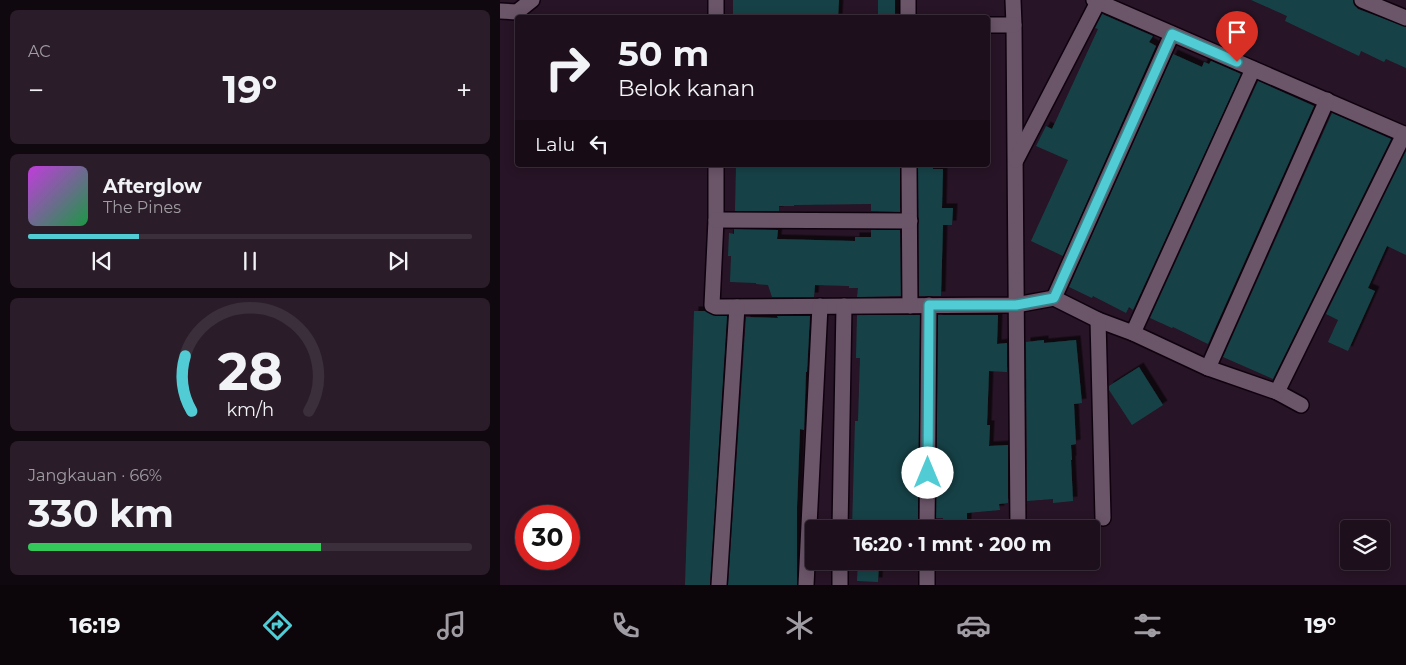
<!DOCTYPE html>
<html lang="id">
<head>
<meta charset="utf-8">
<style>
  body { margin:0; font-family:Montserrat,sans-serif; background:#2a1d29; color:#f1f3f6; height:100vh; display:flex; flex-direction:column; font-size:19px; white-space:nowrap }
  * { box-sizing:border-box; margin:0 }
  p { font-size:16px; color:#a09ca3 }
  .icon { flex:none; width:28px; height:28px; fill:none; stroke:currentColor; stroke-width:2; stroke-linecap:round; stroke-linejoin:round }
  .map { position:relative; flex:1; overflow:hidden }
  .panel { display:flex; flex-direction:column; gap:10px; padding:10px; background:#10080f; width:500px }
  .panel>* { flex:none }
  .top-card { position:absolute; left:15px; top:15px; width:475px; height:152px; border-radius:5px; box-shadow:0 2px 12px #0003,0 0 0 1px #3b2f3b; background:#1d0f1c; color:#f1f3f6; overflow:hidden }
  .buttons { position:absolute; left:840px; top:520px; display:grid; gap:10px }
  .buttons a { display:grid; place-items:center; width:50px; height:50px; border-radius:5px; background:#1d0f1c; box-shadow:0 2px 12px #0003,0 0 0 1px #3b2f3b; font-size:25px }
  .speed { position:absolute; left:15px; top:505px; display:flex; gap:10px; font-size:25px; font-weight:700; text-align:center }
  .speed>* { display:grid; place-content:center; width:65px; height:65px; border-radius:50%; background:#1d0f1c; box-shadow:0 2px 12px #0003,0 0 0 1px #3b2f3b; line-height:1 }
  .speed .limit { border:8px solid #d22; background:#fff; color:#111 }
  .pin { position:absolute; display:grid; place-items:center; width:42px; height:42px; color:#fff; margin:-51px -21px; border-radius:50% 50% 50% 0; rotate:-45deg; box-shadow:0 0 5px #0007 }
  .pin .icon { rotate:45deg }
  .me { position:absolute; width:55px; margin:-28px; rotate:0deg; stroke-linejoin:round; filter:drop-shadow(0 0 4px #0008) }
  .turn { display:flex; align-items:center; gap:18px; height:105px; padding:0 20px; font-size:22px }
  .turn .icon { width:65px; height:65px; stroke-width:2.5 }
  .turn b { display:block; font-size:35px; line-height:42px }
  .then { display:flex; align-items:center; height:48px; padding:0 20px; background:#0003; gap:10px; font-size:19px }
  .big { font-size:38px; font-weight:700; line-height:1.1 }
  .panel .card { flex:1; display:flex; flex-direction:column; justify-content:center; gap:8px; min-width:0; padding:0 18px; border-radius:8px; background:#2a1d29 }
  .panel .dial { align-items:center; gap:0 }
  .dial svg { height:130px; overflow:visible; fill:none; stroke:#3b2f3b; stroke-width:7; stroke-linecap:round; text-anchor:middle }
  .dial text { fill:#f1f3f6; stroke:none }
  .song { display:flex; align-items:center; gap:15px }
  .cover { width:60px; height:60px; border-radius:8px; background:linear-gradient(135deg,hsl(290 70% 55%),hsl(140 70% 35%)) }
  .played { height:5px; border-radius:2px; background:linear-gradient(90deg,#51ccd4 25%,#3b2f3b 25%) }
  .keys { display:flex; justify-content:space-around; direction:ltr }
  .heat { display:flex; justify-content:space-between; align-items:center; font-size:28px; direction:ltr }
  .charge { height:8px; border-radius:4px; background:linear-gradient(90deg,#34c759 66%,#3b2f3b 0) }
  .trip { position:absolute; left:305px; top:520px; width:295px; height:50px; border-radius:5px; background:#1d0f1c; box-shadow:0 2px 12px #0003,0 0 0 1px #3b2f3b; font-weight:700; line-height:50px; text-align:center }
  .menu { display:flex; height:80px; justify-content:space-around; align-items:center; background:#0c060b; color:#a09ca3 }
  .menu .icon { width:35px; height:35px }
  .menu .on { color:#51ccd4 }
  .menu b { font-size:22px; color:#f1f3f6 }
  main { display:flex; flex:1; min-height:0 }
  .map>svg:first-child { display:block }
  .building { fill:#164346; filter:url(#shadow) }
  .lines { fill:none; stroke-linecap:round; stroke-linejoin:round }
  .street-casing { stroke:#0f020e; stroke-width:18 }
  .street { stroke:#6b5569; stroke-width:15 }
  .route-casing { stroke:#35858a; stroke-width:12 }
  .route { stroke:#51ccd4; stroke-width:9 }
</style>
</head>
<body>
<main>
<section class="panel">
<div class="card"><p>AC</p>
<div class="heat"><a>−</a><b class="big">19°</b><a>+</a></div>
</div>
<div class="card">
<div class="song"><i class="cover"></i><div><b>Afterglow</b><p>The Pines</p></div></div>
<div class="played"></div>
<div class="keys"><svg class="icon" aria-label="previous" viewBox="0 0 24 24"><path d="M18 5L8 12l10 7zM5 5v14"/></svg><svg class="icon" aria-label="pause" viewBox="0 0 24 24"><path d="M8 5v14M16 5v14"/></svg><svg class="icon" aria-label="next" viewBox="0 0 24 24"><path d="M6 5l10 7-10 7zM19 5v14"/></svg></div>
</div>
<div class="card dial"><svg viewBox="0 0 100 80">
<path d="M14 69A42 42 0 1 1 86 69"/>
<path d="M14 69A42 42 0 0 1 10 35" stroke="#51ccd4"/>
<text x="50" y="56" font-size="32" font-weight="700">28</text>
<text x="50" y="72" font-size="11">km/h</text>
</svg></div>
<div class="card"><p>Jangkauan · 66%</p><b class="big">330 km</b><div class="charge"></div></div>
</section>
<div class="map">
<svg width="906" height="585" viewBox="0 0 906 585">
  <defs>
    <filter id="shadow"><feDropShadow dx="4.5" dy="-4.5" stdDeviation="0" flood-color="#0009"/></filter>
  </defs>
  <rect width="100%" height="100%" fill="#271426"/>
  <g class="building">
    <path d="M233,0H339L338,18H233Z"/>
    <rect x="378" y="0" width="17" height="18"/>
    <path d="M751,0H853L854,5L858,9L906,27V68L886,59L884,62L861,51L859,56L785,21L787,16Z"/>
    <path d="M602,14L653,36L649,42L656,46L563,256L531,241L568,160L536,146L546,126L552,129L598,29L595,28Z"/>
    <path d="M673,54L702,67L704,62L709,64L711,61L741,74L633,310L629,307L626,313L593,296L592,298L569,287Z"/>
    <path d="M758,81L814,106L708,344L673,327L672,328L650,318Z"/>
    <path d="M832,113L891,139L773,379L723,357Z"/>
    <path d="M906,151V255L887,246L868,288L875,291L848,351L828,342L838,320L826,314Z"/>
    <path d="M236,165H400V212L371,211V204L294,205V206H279V211H235Z"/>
    <path d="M418,165H433V169H443L442,208H453L452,225H443L441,296H419Z"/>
    <path d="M234,229L278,230L277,239L355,241V237H371V230H400L401,296L357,297L358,288H349V286L315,285L314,297H272L268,285L256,284V283L230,282L231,256H228L229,233L234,234Z"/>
    <path d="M194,311H205L216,316H227L210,585H185Z"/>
    <path d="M357,315H420L418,519H411V529H352L355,421H358L360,358H356Z"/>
    <path d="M438,315H498L497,344L507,343V372L489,371L487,425H490L489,446L508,445V503L499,504L500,510L467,513V529H444L443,518H436Z"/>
    <path d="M277,316H310L307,372H306L304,430L300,429L297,507V585H228L246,317L278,318Z"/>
    <path d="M544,340V343L576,340L582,403L574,404L576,444L571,445L572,460H571L573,501L553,503V499L527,501L526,342Z"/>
    <path d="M639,367L663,405L632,425L609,390V386Z"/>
    <path d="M358,561H379L378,582L357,581Z"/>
  </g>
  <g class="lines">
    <defs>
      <g id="street">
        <path d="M408,0V18"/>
        <path d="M513,0L514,25L518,529"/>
        <path d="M594,0L906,135"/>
        <path d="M862,0L906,18"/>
        <path d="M0,11L17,12L32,0"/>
        <path d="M216,18V0"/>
        <path d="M488,25H514"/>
        <path d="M516,160L598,2"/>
        <path d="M216,165V220L212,305L216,307L516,305L554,298L598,320L633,333L708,368L777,392L801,405"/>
        <path d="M409,165L410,306"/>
        <path d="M216,220L410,221"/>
        <path d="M554,298L672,34"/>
        <path d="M598,320L603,518"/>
        <path d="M633,333L753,69"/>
        <path d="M708,368L827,100"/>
        <path d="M777,392L904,134"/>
        <path d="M340,529L344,306"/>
        <path d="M427,529L429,305"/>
        <path d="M219,585L237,307"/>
        <path d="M306,585L320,306"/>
        <path d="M340,585V561"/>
        <path d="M427,585V561"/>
      </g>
    </defs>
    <use href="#street" class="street-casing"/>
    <use href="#street" class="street"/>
  </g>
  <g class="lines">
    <defs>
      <path id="route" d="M428,473L429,305H516L554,298L672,34L737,62"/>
    </defs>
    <use href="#route" class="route-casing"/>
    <use href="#route" class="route"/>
  </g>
</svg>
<div class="buttons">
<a><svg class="icon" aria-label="layers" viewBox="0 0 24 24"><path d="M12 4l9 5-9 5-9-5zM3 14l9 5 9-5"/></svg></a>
</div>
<div class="speed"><div class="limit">30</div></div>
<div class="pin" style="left:737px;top:62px;background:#d93025"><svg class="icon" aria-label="arrive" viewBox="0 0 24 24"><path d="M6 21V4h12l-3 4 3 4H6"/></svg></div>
<svg class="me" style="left:428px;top:473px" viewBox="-20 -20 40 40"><circle r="19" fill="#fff"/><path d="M0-13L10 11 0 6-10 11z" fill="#51ccd4"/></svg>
<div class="trip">16:20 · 1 mnt · 200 m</div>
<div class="top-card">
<div class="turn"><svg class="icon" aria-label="right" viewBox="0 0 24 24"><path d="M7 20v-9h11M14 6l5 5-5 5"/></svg><div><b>50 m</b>Belok kanan</div></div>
<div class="then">Lalu<svg class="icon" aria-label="left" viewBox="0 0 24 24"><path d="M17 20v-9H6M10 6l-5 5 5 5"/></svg></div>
</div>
</div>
</main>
<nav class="menu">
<b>16:19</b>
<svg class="icon on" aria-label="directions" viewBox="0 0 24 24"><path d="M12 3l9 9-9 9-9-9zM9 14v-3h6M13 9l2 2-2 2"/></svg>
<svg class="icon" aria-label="music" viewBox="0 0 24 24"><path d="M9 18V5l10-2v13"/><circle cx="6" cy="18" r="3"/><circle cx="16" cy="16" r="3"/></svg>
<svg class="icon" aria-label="phone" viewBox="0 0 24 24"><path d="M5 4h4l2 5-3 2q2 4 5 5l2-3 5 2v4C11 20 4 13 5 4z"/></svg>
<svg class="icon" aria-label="climate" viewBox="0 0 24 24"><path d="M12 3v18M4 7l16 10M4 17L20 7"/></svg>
<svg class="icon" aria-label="car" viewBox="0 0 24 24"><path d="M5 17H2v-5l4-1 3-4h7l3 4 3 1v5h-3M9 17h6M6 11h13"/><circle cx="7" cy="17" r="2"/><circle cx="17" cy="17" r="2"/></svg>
<svg class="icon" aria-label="filters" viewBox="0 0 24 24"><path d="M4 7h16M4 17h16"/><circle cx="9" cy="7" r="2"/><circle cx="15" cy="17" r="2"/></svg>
<b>19°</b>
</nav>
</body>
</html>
